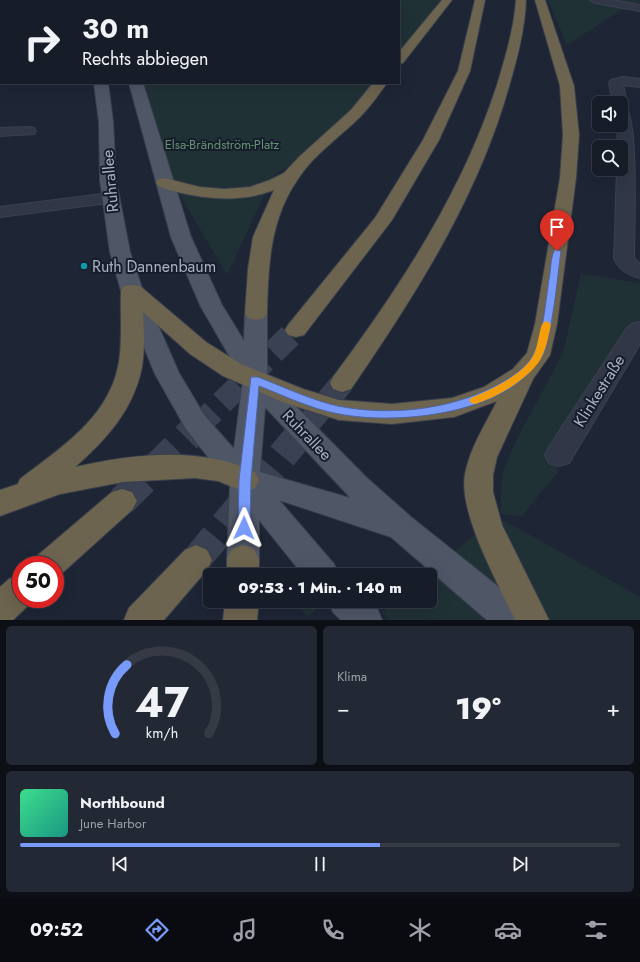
<!DOCTYPE html>
<html lang="de">
<head>
<meta charset="utf-8">
<style>
  body { margin:0; font-family:Jost,sans-serif; background:#232934; color:#f1f3f6; height:100vh; display:flex; flex-direction:column; font-size:15px; white-space:nowrap }
  * { box-sizing:border-box; margin:0 }
  p { font-size:13px; color:#9ea1a8 }
  .icon { flex:none; width:22px; height:22px; fill:none; stroke:currentColor; stroke-width:2; stroke-linecap:round; stroke-linejoin:round }
  .map { position:relative; height:620px; overflow:hidden }
  .sheet { display:flex; flex-direction:column; gap:6px; padding:6px; background:#0c0f16; flex:1 }
  .sheet>* { flex:none }
  .banner { position:absolute; left:0px; top:0px; width:400px; height:84px; box-shadow:0 4px 16px #0002,0 0 0 1px #353a45; background:#161c28; color:#f1f3f6; overflow:hidden }
  .buttons { position:absolute; left:592px; top:96px; display:grid; gap:8px }
  .buttons a { display:grid; place-items:center; width:36px; height:36px; border-radius:6px; background:#161c28; box-shadow:0 4px 16px #0002,0 0 0 1px #353a45; font-size:20px }
  .speed { position:absolute; left:12px; top:556px; display:flex; gap:8px; font-size:20px; font-weight:700; text-align:center }
  .speed>* { display:grid; place-content:center; width:52px; height:52px; border-radius:50%; background:#161c28; box-shadow:0 4px 16px #0002,0 0 0 1px #353a45; line-height:1 }
  .speed .limit { border:6px solid #d22; background:#fff; color:#111 }
  .pin { position:absolute; display:grid; place-items:center; width:34px; height:34px; color:#fff; margin:-41px -17px; border-radius:50% 50% 50% 0; rotate:-45deg; box-shadow:0 0 4px #0007 }
  .pin .icon { rotate:45deg }
  .me { position:absolute; width:44px; margin:-22px; rotate:1deg; stroke-linejoin:round; filter:drop-shadow(0 0 3px #0008) }
  .turn { display:flex; align-items:center; gap:14px; height:84px; padding:0 16px; font-size:18px }
  .turn .icon { width:52px; height:52px; stroke-width:2.5 }
  .turn b { display:block; font-size:28px; line-height:34px }
  .big { font-size:30px; font-weight:800; line-height:1.1 }
  .sheet .card { flex:1; display:flex; flex-direction:column; justify-content:center; gap:6px; min-width:0; padding:0 14px; border-radius:6px; background:#232934 }
  .sheet .dial { align-items:center; gap:0 }
  .dial svg { height:104px; overflow:visible; fill:none; stroke:#353a45; stroke-width:7; stroke-linecap:round; text-anchor:middle }
  .dial text { fill:#f1f3f6; stroke:none }
  .song { display:flex; align-items:center; gap:12px }
  .cover { width:48px; height:48px; border-radius:6px; background:linear-gradient(135deg,hsl(150 70% 55%),hsl(170 70% 35%)) }
  .played { height:4px; border-radius:2px; background:linear-gradient(90deg,#789bfb 60%,#353a45 60%) }
  .keys { display:flex; justify-content:space-around; direction:ltr }
  .heat { display:flex; justify-content:space-between; align-items:center; font-size:22px; direction:ltr }
  .sheet .tiles { flex:1; display:grid; gap:6px; grid-template-columns:1fr 1fr }
  .card:last-child { grid-column:span 2 }
  .trip { position:absolute; left:203px; top:568px; width:234px; height:40px; border-radius:6px; background:#161c28; box-shadow:0 4px 16px #0002,0 0 0 1px #353a45; font-weight:800; line-height:40px; text-align:center }
  .menu { display:flex; height:64px; justify-content:space-around; align-items:center; background:#090b10; color:#9ea1a8 }
  .menu .icon { width:28px; height:28px }
  .menu .on { color:#789bfb }
  .menu b { font-size:18px; color:#f1f3f6 }
  .map>svg:first-child { display:block }
  .green { fill:#203136 }
  .lines { fill:none; stroke-linecap:round; stroke-linejoin:round }
  .highway-tunnel-far1 { stroke:#3a4152; stroke-width:24; stroke-dasharray:24 12; stroke-linecap:butt }
  .highway-tunnel { stroke:#3a4152; stroke-width:30; stroke-dasharray:30 15; stroke-linecap:butt }
  .minor-casing { stroke:#3a414f; stroke-width:2 }
  .major-casing { stroke:#3a414f; stroke-width:2 }
  .highway-casing { stroke:#393f4d; stroke-width:2 }
  .minor { fill:#313746; fill-rule:evenodd }
  .major { fill:#4f5666; fill-rule:evenodd }
  .highway { fill:#6c644e; fill-rule:evenodd }
  .route { fill:#789bfb; stroke:#4e65a3 }
  .slow { fill:#f59e0b }
  .culture-dot { fill:#0f9aa8; stroke:#171d2a; stroke-width:1.5 }
  .labels { text-anchor:middle; dominant-baseline:central; stroke-width:4; stroke-linejoin:round; paint-order:stroke }
  .far-park-label { font-size:13px; fill:#629473; stroke:#171d2a }
  .street-label { font-size:16px; fill:#aab1c4; stroke:#171d2a }
  .poi-label { font-size:16px; fill:#aab1c4; stroke:#171d2a; text-anchor:start }
</style>
</head>
<body>
<div class="map">
<svg width="640" height="620" viewBox="0 0 640 620">
  <rect width="100%" height="100%" fill="#1e2535"/>
  <g class="green">
    <path d="M317,0H445L399,56V1H312Z"/>
    <path d="M548,0H640V2L627,6L567,45Z"/>
    <path d="M144,83H377L346,120L304,157L273,176L227,275L167,173Z"/>
    <path d="M581,274L640,283V322L554,452L558,472L522,516L500,514L503,471L518,437L563,353Z"/>
    <path d="M496,517L523,531L640,597V620H389L382,612L395,601H430V575H427Z"/>
    <path d="M294,601H310L317,609L307,617Z"/>
  </g>
  <g class="lines">
    <g class="highway-tunnel-far1">
      <path d="M196,428L296,330"/>
      <path d="M305,428L342,383"/>
    </g>
    <g class="highway-tunnel">
      <path d="M122,501L197,427"/>
      <path d="M196,560L306,427"/>
    </g>
    <defs>
      <g id="minor">
        <path d="M590,0H612L640,5V11L595,3Z"/>
        <path d="M623,77L640,79V87L623,85L627,103L625,106C639,118 634,233 634,258L640,264V278C628,275 618,270 614,258L617,169H621V147H618L617,125H621V103H613L609,83L611,80Z"/>
        <path d="M29,127L34,128L36,131L34,134L0,136V128Z"/>
        <path d="M110,193L116,194L119,198L116,202L0,217V207Z"/>
        <path d="M640,322V344L569,463L559,466L549,463L545,455L549,447L627,328L632,324Z"/>
      </g>
      <g id="major">
        <rect x="0" y="12" width="1" height="6"/>
        <path d="M94,83H108L113,122L116,180L130,252L143,291L179,373L204,415L234,449L243,380L200,305L171,237L129,83H143L191,237L222,305L244,341L245,313L248,308L256,306L264,308L267,313V377L367,478L411,517L525,608L530,620H487L391,537L279,500L334,564L339,575H303L259,520V559L254,569L243,573L232,569L227,559L230,485L186,429L155,374L121,291L110,252L100,180L99,122ZM265,407L347,494L350,498L260,472Z"/>
        <path d="M328,601H369L377,608L382,620H341L333,612Z"/>
      </g>
      <g id="highway">
        <path d="M442,0H452L403,63L399,64V52Z"/>
        <path d="M475,0H485L470,71L439,140L392,220L304,335L296,337L288,335L285,330L288,325L375,218L423,140L458,71Z"/>
        <path d="M516,0H526C525,28 518,56 510,83C479,196 416,294 351,389L342,392L333,389L330,383L333,377C400,287 462,193 497,85C505,58 514,29 516,0Z"/>
        <path d="M535,0H545L574,86L579,135L576,178L557,324L550,355L533,379L497,457L493,475V492L502,525L549,620H515C498,583 458,513 465,474C470,448 485,425 497,401L454,417L392,424L339,420L285,403L223,376L190,354L143,312C144,330 145,349 142,367C134,409 106,440 75,467C133,454 200,446 255,472L259,480L255,488L245,492L218,481L195,478L123,482L60,494L0,516V490L18,484L20,479C59,449 107,419 118,367C123,343 120,316 121,291L124,286L132,285L140,286L206,342L241,364L303,389L339,400L392,404L452,398L484,387L513,369L527,353L535,324L560,178L563,135L560,86Z"/>
        <path d="M373,83H387C379,94 370,107 360,117C340,137 314,154 298,179C270,219 268,266 267,313L264,318L256,320L248,318L245,313L248,269L253,237L274,190C243,202 210,200 177,192C170,190 160,189 156,183L158,179L164,178L200,187L225,189L250,187L270,180L284,173L300,156L351,110Z"/>
        <path d="M122,489L132,492L137,501L132,510L60,575L55,577V565H33L38,555L112,492Z"/>
        <path d="M196,545L207,550L212,560L207,570L164,620H124L129,608L185,550Z"/>
        <path d="M243,545L254,549L259,559V575H227V559L232,549Z"/>
        <path d="M21,574V599H34L33,601L13,620H0V587L9,579Z"/>
        <path d="M225,601H259L257,620H223Z"/>
      </g>
    </defs>
    <use href="#minor" class="minor-casing"/>
    <use href="#major" class="major-casing"/>
    <use href="#highway" class="highway-casing"/>
    <use href="#minor" class="minor"/>
    <use href="#major" class="major"/>
    <use href="#highway" class="highway"/>
  </g>
  <path class="route" d="M555,249L561,251C557,280 555,309 548,338C546,343 546,350 543,355C541,359 537,363 534,367C496,415 396,425 339,414C311,409 285,396 259,386L251,480L250,528L249,531L244,533L240,531L238,528L239,480L251,377H258C284,387 311,400 338,406C393,417 458,409 506,380C516,374 529,365 534,353C544,332 546,296 550,273C551,265 551,256 555,249Z"/>
  <path class="slow" d="M546,321L551,324C549,334 547,345 543,354C535,376 496,398 475,404L471,403L469,400L471,398C490,390 525,374 534,354C538,345 539,333 542,324Z"/>
  <circle class="culture-dot" cx="84" cy="266" r="4"/>
  <g class="labels">
    <g class="far-park-label">
      <text x="222" y="144">Elsa-Brändström-Platz</text>
    </g>
    <g class="street-label">
      <text transform="translate(110 181) rotate(-95)">Ruhrallee</text>
      <text transform="translate(599 391) rotate(-58)">Klinkestraße</text>
      <text transform="translate(307 435) rotate(46)">Ruhrallee</text>
    </g>
    <g class="poi-label">
      <text x="92" y="266">Ruth Dannenbaum</text>
    </g>
  </g>
</svg>
<div class="buttons">
<a><svg class="icon" aria-label="sound" viewBox="0 0 24 24"><path d="M4 9h4l5-4v14l-5-4H4zM17 9q2 3 0 6"/></svg></a>
<a><svg class="icon" aria-label="search" viewBox="0 0 24 24"><circle cx="10" cy="10" r="6"/><path d="M15 15l6 6"/></svg></a>
</div>
<div class="speed"><div class="limit">50</div></div>
<div class="pin" style="left:557px;top:251px;background:#d93025"><svg class="icon" aria-label="arrive" viewBox="0 0 24 24"><path d="M6 21V4h12l-3 4 3 4H6"/></svg></div>
<svg class="me" style="left:244px;top:528px" viewBox="-20 -20 40 40"><path d="M0-17L14 15 0 8-14 15z" fill="#789bfb" stroke="#fff" stroke-width="4"/></svg>
<div class="trip">09:53 · 1 Min. · 140 m</div>
<div class="banner">
<div class="turn"><svg class="icon" aria-label="right" viewBox="0 0 24 24"><path d="M7 20v-9h11M14 6l5 5-5 5"/></svg><div><b>30 m</b>Rechts abbiegen</div></div>
</div>
</div>
<section class="sheet">
<div class="tiles">
<div class="card dial"><svg viewBox="0 0 100 80">
<path d="M14 69A42 42 0 1 1 86 69"/>
<path d="M14 69A42 42 0 0 1 23 16" stroke="#789bfb"/>
<text x="50" y="56" font-size="32" font-weight="700">47</text>
<text x="50" y="72" font-size="11">km/h</text>
</svg></div>
<div class="card"><p>Klima</p>
<div class="heat"><a>−</a><b class="big">19°</b><a>+</a></div>
</div>
<div class="card">
<div class="song"><i class="cover"></i><div><b>Northbound</b><p>June Harbor</p></div></div>
<div class="played"></div>
<div class="keys"><svg class="icon" aria-label="previous" viewBox="0 0 24 24"><path d="M18 5L8 12l10 7zM5 5v14"/></svg><svg class="icon" aria-label="pause" viewBox="0 0 24 24"><path d="M8 5v14M16 5v14"/></svg><svg class="icon" aria-label="next" viewBox="0 0 24 24"><path d="M6 5l10 7-10 7zM19 5v14"/></svg></div>
</div>
</div>
</section>
<nav class="menu">
<b>09:52</b>
<svg class="icon on" aria-label="directions" viewBox="0 0 24 24"><path d="M12 3l9 9-9 9-9-9zM9 14v-3h6M13 9l2 2-2 2"/></svg>
<svg class="icon" aria-label="music" viewBox="0 0 24 24"><path d="M9 18V5l10-2v13"/><circle cx="6" cy="18" r="3"/><circle cx="16" cy="16" r="3"/></svg>
<svg class="icon" aria-label="phone" viewBox="0 0 24 24"><path d="M5 4h4l2 5-3 2q2 4 5 5l2-3 5 2v4C11 20 4 13 5 4z"/></svg>
<svg class="icon" aria-label="climate" viewBox="0 0 24 24"><path d="M12 3v18M4 7l16 10M4 17L20 7"/></svg>
<svg class="icon" aria-label="car" viewBox="0 0 24 24"><path d="M5 17H2v-5l4-1 3-4h7l3 4 3 1v5h-3M9 17h6M6 11h13"/><circle cx="7" cy="17" r="2"/><circle cx="17" cy="17" r="2"/></svg>
<svg class="icon" aria-label="filters" viewBox="0 0 24 24"><path d="M4 7h16M4 17h16"/><circle cx="9" cy="7" r="2"/><circle cx="15" cy="17" r="2"/></svg>
</nav>
</body>
</html>
